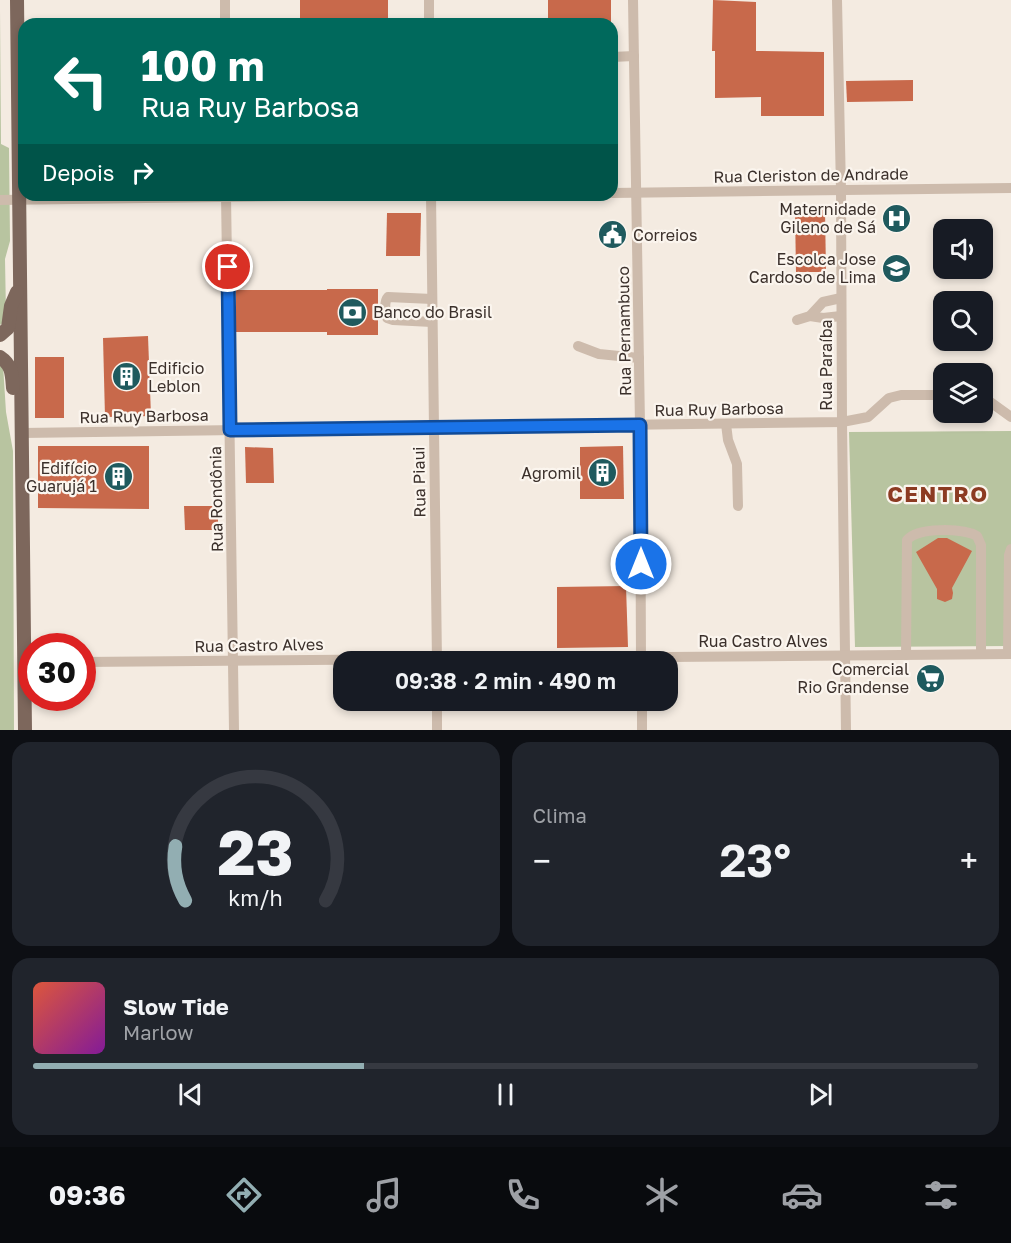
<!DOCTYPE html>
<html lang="pt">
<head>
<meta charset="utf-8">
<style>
  body { margin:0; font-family:"Golos Text",sans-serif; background:#20242c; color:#f1f3f6; height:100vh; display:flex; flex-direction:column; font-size:22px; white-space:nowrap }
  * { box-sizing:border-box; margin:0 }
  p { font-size:20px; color:#9ea1a6 }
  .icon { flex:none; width:33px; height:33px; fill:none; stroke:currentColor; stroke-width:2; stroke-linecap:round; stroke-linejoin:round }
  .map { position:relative; height:730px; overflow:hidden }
  .panel { display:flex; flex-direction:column; gap:12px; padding:12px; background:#0d0f14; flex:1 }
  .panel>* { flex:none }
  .guide { position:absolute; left:18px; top:18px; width:600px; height:183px; border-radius:18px; box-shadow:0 3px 9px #0003; background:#00695c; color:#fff; overflow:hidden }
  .controls { position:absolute; left:933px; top:219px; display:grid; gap:12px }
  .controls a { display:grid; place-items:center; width:60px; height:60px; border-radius:12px; background:#171b24; box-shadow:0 3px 9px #0003; font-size:30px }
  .speed { position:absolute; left:18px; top:633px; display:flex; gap:12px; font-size:30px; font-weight:700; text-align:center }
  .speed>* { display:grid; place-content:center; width:78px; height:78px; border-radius:50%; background:#171b24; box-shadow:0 3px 9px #0003; line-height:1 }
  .speed .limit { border:9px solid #d22; background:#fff; color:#111 }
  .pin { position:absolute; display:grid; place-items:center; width:51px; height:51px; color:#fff; margin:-26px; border:3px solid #fff; border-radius:50%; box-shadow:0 2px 6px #0007 }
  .me { position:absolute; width:66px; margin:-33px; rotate:0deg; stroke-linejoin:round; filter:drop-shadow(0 0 4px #0008) }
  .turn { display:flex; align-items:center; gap:21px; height:126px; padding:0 24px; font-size:27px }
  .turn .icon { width:78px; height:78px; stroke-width:2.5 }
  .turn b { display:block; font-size:42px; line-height:51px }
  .then { display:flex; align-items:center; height:57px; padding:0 24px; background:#0003; gap:12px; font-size:22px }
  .big { font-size:45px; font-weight:600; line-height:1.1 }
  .panel .card { flex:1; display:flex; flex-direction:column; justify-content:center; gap:9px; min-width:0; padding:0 21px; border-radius:18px; background:#20242c }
  .panel .dial { align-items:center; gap:0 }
  .dial svg { height:156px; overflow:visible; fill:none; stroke:#363941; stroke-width:7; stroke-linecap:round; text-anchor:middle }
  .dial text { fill:#f1f3f6; stroke:none }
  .song { display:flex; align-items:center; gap:18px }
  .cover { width:72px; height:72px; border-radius:9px; background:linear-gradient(135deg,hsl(10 70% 55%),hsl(290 70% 35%)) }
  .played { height:6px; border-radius:3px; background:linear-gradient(90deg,#92aeb2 35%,#363941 35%) }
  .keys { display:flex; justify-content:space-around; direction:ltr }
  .heat { display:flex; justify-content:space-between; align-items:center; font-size:33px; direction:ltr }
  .panel .tiles { flex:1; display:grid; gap:12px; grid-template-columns:1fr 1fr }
  .card:last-child { grid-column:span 2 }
  .trip { position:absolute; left:333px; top:651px; width:345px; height:60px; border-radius:18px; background:#171b24; box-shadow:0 3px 9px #0003; font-weight:600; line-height:60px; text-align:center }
  .dock { display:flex; height:96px; justify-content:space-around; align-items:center; background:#090b0e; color:#9ea1a6 }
  .dock .icon { width:42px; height:42px }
  .dock .selected { color:#92aeb2 }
  .dock b { font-size:27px; color:#f1f3f6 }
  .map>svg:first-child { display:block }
  .green { fill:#b8c4a0 }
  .building { fill:#c8694b }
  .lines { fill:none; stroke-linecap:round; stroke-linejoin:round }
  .minor { stroke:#cdbbac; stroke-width:10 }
  .major { stroke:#7d675c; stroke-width:14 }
  .route-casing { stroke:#114b97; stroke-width:15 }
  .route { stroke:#1a73e8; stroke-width:10 }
  .labels { text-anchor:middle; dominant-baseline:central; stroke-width:4.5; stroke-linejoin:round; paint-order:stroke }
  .street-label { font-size:16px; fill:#3b302b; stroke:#fbf5ee }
  .poi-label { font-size:16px; fill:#3b302b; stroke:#fbf5ee; text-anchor:end }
  .district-label { font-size:22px; font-weight:bold; letter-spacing:1.5px; fill:#8c3b22; stroke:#fbf5ee }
</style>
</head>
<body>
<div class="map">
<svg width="1011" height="730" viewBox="0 0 1011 730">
  <rect width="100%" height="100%" fill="#f4ebe1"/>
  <g class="green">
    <path d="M0,10L1,144L9,148L10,241L5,259L6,314L5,321L0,325Z"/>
    <path d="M0,364L3,365L6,412L13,451L14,730H0Z"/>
    <path d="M1011,431V646L855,647L849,432Z"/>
  </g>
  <g class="building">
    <rect x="300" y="0" width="88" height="24"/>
    <rect x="548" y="0" width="63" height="24"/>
    <path d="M713,0L756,2V51L824,52V116H761V97L715,98V51H712Z"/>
    <path d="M913,80V101L847,102L846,81Z"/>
    <path d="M795,210H825L826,272H796Z"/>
    <path d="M387,213H421L420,256H386Z"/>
    <path d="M327,289H378V335H327V332H236V290H327Z"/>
    <path d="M148,336L151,416L105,417L103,338Z"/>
    <rect x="35" y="357" width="29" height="61"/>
    <path d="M38,446H149V509L38,508Z"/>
    <path d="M623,446L624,499H580V447Z"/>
    <path d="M245,447L273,448L274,483H246Z"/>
    <path d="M184,506H218V530H185Z"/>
    <path d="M938,538H947L972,551L952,588L953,593L952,599L945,602L937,599V589L916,552Z"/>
    <path d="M626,586L628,647L557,648V587Z"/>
  </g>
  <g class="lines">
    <g class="minor">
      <path d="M225,0V24"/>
      <path d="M429,0V24"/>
      <path d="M633,0L640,425L641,661"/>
      <path d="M837,0L841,190L842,422L846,730"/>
      <path d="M612,57L634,56"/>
      <path d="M612,193L1011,188"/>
      <path d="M226,195L234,730"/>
      <path d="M431,195L437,662"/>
      <path d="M0,200L374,195"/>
      <path d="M432,299L388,297C384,301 385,313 387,318L393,320L432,322"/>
      <path d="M810,316L823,318L841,316"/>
      <path d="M797,320L810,316L823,302L841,298"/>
      <path d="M578,346L599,354L639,358"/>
      <path d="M982,396L1011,417"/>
      <path d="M726,424L728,440L737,464L738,506"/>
      <path d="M22,433L842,422L868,417L889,398L901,395H944"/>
      <path d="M1008,654L1009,555L1011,549"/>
      <path d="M906,655L907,540C917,527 963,528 977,536L981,545V654"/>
      <path d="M82,662L1011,654"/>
      <path d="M437,700V730"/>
      <path d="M642,700V730"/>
    </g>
    <g class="major">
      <path d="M17,0L25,730"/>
      <path d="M0,335L8,328L11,306L17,292"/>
      <path d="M0,357C12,365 12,374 13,388"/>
    </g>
  </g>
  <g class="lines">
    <defs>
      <path id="route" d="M228,267L230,430L640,425L641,564"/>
    </defs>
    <use href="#route" class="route-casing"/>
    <use href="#route" class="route"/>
  </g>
  <defs>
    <symbol id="hospital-disc" viewBox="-11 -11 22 22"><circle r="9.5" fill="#1f5a5e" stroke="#fbf5ee"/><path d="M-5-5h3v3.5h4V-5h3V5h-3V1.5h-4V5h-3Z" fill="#fff"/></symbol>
    <symbol id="civic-disc" viewBox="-11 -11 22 22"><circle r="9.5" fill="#1f5a5e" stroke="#fbf5ee"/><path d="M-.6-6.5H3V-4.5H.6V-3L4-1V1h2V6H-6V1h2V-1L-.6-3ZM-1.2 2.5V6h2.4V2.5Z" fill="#fff"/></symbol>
    <symbol id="school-disc" viewBox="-11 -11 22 22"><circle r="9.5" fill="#1f5a5e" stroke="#fbf5ee"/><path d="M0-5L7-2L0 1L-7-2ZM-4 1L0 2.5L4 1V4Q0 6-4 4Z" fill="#fff"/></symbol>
    <symbol id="bank-disc" viewBox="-11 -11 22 22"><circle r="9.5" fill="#1f5a5e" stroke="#fbf5ee"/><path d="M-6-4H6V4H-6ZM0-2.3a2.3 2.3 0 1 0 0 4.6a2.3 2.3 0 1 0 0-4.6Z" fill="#fff"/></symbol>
    <symbol id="building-disc" viewBox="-11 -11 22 22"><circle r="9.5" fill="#1f5a5e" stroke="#fbf5ee"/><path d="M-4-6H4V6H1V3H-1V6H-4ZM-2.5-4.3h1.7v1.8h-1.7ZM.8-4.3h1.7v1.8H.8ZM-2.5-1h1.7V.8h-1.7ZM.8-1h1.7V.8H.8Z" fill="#fff"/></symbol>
    <symbol id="supermarket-disc" viewBox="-11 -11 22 22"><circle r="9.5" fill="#1f5a5e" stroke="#fbf5ee"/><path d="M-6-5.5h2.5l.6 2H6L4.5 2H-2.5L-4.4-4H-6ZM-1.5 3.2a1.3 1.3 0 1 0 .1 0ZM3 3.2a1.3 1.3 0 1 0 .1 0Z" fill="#fff"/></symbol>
  </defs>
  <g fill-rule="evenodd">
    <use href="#hospital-disc" x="880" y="202" width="33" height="33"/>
    <use href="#civic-disc" x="596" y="218" width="33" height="33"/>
    <use href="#school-disc" x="880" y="252" width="33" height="33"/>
    <use href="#bank-disc" x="336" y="296" width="33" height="33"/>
    <use href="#building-disc" x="110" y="360" width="33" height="33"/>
    <use href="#building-disc" x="586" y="456" width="33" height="33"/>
    <use href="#building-disc" x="102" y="460" width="33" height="33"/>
    <use href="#supermarket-disc" x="914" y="662" width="33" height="33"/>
  </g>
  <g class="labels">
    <g class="street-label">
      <text transform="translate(811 175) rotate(-1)">Rua Cleriston de Andrade</text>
      <text transform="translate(624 331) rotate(-91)">Rua Pernambuco</text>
      <text transform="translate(826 365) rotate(-90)">Rua Paraíba</text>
      <text transform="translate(719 409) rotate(-1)">Rua Ruy Barbosa</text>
      <text transform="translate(144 416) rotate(-1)">Rua Ruy Barbosa</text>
      <text transform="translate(419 482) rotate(-91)">Rua Piaui</text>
      <text transform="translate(216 499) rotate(-91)">Rua Rondônia</text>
      <text x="763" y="641">Rua Castro Alves</text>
      <text transform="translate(259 645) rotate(-1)">Rua Castro Alves</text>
    </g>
    <g class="poi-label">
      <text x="876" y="209">Maternidade<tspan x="876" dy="18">Gileno de Sá</tspan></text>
      <text x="633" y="235" text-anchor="start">Correios</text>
      <text x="876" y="259">Escolca Jose<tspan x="876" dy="18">Cardoso de Lima</tspan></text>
      <text x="373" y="312" text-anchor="start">Banco do Brasil</text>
      <text x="148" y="368" text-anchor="start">Edificio<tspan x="148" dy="18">Leblon</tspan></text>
      <text x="97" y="468">Edifício<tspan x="97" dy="18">Guarujá 1</tspan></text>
      <text x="581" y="473">Agromil</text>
      <text x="909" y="669">Comercial<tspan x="909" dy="18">Rio Grandense</tspan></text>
    </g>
    <g class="district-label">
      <text x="938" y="493">CENTRO</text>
    </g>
  </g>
</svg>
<div class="controls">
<a><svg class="icon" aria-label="sound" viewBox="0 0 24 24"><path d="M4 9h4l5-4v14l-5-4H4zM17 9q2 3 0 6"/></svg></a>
<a><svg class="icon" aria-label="search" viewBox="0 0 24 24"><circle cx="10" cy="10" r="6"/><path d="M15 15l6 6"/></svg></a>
<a><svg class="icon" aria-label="layers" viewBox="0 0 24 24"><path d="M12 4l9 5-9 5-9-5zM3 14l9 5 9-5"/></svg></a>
</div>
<div class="speed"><div class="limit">30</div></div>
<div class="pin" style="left:228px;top:267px;background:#d93025"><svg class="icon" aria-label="arrive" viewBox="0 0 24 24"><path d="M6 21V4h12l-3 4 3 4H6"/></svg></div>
<svg class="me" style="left:641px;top:564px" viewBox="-20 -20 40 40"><circle r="17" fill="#1a73e8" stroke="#fff" stroke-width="3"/><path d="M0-11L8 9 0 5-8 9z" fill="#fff"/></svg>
<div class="trip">09:38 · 2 min · 490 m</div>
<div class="guide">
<div class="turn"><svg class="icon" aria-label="left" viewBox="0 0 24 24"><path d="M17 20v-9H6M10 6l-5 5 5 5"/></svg><div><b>100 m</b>Rua Ruy Barbosa</div></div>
<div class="then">Depois<svg class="icon" aria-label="right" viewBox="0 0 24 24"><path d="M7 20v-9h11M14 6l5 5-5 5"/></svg></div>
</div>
</div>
<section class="panel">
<div class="tiles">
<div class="card dial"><svg viewBox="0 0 100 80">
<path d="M14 69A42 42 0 1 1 86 69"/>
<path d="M14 69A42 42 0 0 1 9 41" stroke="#92aeb2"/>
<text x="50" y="56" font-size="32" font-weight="700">23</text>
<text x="50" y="72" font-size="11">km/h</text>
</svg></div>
<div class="card"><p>Clima</p>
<div class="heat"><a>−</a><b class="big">23°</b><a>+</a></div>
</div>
<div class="card">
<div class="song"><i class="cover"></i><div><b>Slow Tide</b><p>Marlow</p></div></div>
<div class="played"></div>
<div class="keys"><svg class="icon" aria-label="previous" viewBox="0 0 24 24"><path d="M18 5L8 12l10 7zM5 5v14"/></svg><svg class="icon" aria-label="pause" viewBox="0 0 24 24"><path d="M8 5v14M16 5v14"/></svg><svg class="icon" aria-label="next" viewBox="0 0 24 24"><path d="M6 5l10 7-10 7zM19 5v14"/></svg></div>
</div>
</div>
</section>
<nav class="dock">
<b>09:36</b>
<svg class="icon selected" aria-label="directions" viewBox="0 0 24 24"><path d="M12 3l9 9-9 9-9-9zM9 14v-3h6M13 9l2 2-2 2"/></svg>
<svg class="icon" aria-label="music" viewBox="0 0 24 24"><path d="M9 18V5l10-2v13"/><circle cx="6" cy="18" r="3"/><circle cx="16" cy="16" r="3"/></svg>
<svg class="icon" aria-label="phone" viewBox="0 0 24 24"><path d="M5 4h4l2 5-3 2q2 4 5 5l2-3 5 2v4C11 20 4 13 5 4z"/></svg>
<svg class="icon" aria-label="climate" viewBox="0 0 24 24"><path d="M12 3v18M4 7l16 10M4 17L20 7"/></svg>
<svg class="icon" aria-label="car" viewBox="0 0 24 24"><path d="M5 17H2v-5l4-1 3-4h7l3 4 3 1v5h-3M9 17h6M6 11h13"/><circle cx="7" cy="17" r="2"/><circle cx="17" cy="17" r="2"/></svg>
<svg class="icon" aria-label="filters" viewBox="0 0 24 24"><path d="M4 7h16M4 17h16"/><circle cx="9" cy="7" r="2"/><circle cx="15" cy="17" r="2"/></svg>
</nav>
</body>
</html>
